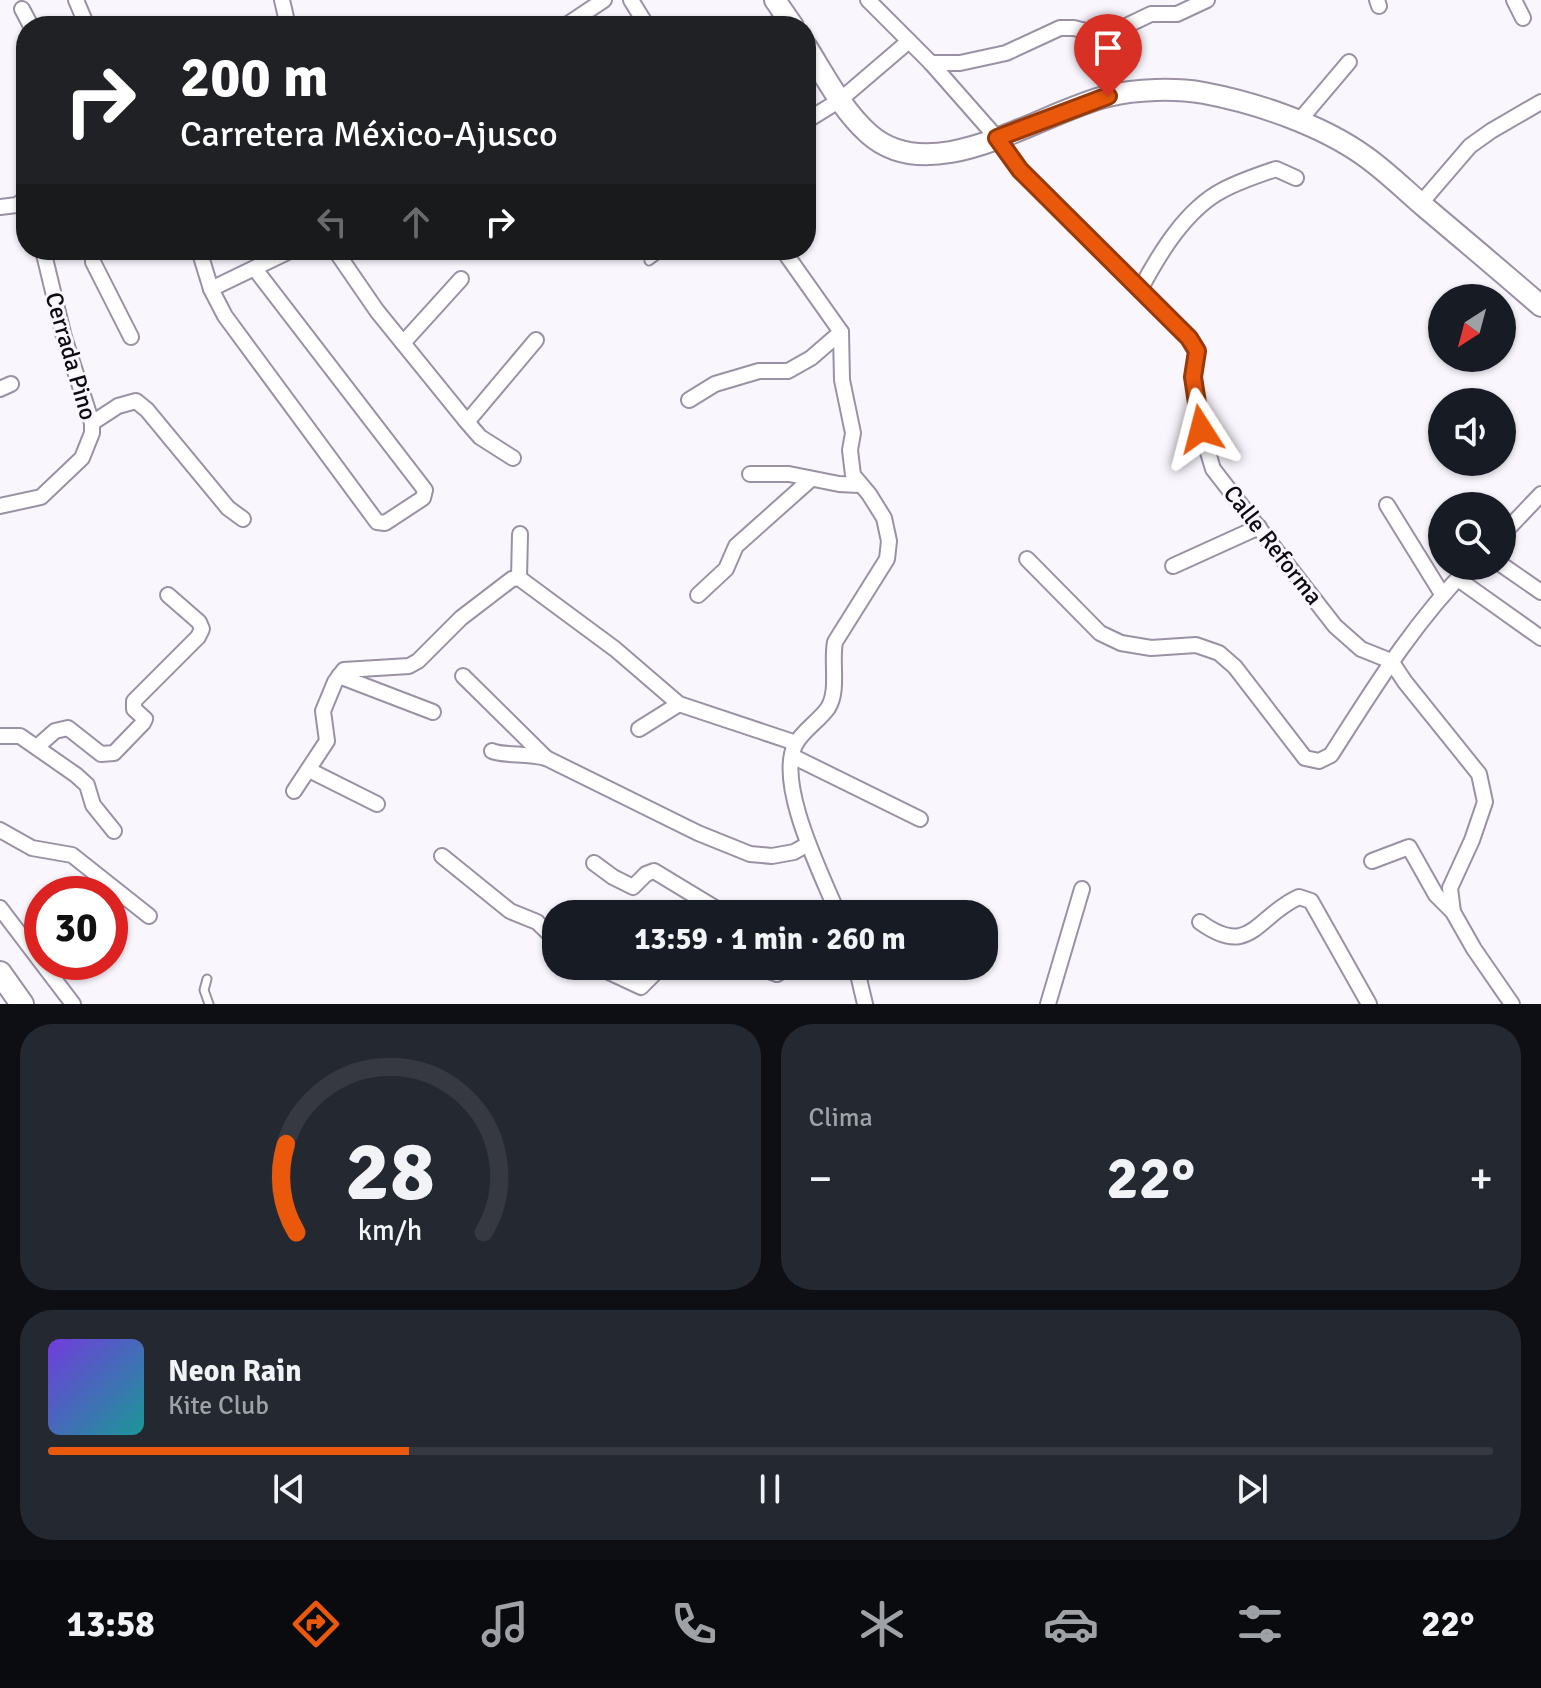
<!DOCTYPE html>
<html lang="es">
<head>
<meta charset="utf-8">
<style>
  body { margin:0; font-family:Signika,sans-serif; background:#242831; color:#f1f3f6; height:100vh; display:flex; flex-direction:column; font-size:30px; white-space:nowrap }
  * { box-sizing:border-box; margin:0 }
  p { font-size:26px; color:#9ea1a6 }
  .icon { flex:none; width:44px; height:44px; fill:none; stroke:currentColor; stroke-width:2; stroke-linecap:round; stroke-linejoin:round }
  .map { position:relative; height:1004px; overflow:hidden }
  .side { display:flex; flex-direction:column; gap:20px; padding:20px; background:#0d0f14; flex:1 }
  .side>* { flex:none }
  .banner { position:absolute; left:16px; top:16px; width:800px; height:244px; border-radius:32px; box-shadow:0 2px 6px #0004; background:#202124; color:#fff; overflow:hidden }
  .needle { width:52px; rotate:216deg }
  .fabs { position:absolute; left:1428px; top:284px; display:grid; gap:16px }
  .fabs a { display:grid; place-items:center; width:88px; height:88px; border-radius:50%; background:#171b24; box-shadow:0 2px 6px #0004; font-size:40px }
  .speed { position:absolute; left:24px; top:876px; display:flex; gap:16px; font-size:40px; font-weight:700; text-align:center }
  .speed>* { display:grid; place-content:center; width:104px; height:104px; border-radius:50%; background:#171b24; box-shadow:0 2px 6px #0004; line-height:1 }
  .speed .limit { border:12px solid #d22; background:#fff; color:#111 }
  .pin { position:absolute; display:grid; place-items:center; width:68px; height:68px; color:#fff; margin:-82px -34px; border-radius:50% 50% 50% 0; rotate:-45deg; box-shadow:0 0 8px #0007 }
  .pin .icon { rotate:45deg }
  .me { position:absolute; width:88px; margin:-44px; rotate:351deg; stroke-linejoin:round; filter:drop-shadow(0 0 6px #0008) }
  .turn { display:flex; align-items:center; gap:28px; height:168px; padding:0 32px; font-size:36px }
  .turn .icon { width:104px; height:104px; stroke-width:2.5 }
  .turn b { display:block; font-size:56px; line-height:68px }
  .lanes { display:flex; align-items:center; height:76px; padding:0 32px; background:#0003; justify-content:center; gap:40px; direction:ltr }
  .lanes .off { opacity:.35 }
  .big { font-size:60px; font-weight:700; line-height:1.1 }
  .side .widget { flex:1; display:flex; flex-direction:column; justify-content:center; gap:12px; min-width:0; padding:0 28px; border-radius:32px; background:#242831 }
  .side .dial { align-items:center; gap:0 }
  .dial svg { height:208px; overflow:visible; fill:none; stroke:#363941; stroke-width:7; stroke-linecap:round; text-anchor:middle }
  .dial text { fill:#f1f3f6; stroke:none }
  .song { display:flex; align-items:center; gap:24px }
  .cover { width:96px; height:96px; border-radius:12px; background:linear-gradient(135deg,hsl(260 70% 55%),hsl(180 70% 35%)) }
  .played { height:8px; border-radius:4px; background:linear-gradient(90deg,#ea580c 25%,#363941 25%) }
  .keys { display:flex; justify-content:space-around; direction:ltr }
  .heat { display:flex; justify-content:space-between; align-items:center; font-size:44px; direction:ltr }
  .side .tiles { flex:1; display:grid; gap:20px; grid-template-columns:1fr 1fr }
  .widget:last-child { grid-column:span 2 }
  .trip { position:absolute; left:542px; top:900px; width:456px; height:80px; border-radius:32px; background:#171b24; box-shadow:0 2px 6px #0004; font-weight:700; line-height:80px; text-align:center }
  .dock { display:flex; height:128px; justify-content:space-around; align-items:center; background:#090b0e; color:#9ea1a6 }
  .dock .icon { width:56px; height:56px }
  .dock .on { color:#ea580c }
  .dock b { font-size:36px; color:#f1f3f6 }
  .map>svg:first-child { display:block }
  .lines { fill:none; stroke-linecap:round; stroke-linejoin:round }
  .lane-casing { stroke:#9b91a4; stroke-width:11 }
  .street-casing { stroke:#9b91a4; stroke-width:18 }
  .secondary-casing { stroke:#9b91a4; stroke-width:24 }
  .primary-casing { stroke:#9b91a4; stroke-width:26 }
  .lane { stroke:#fff; stroke-width:7 }
  .street { stroke:#fff; stroke-width:14 }
  .secondary { stroke:#fff; stroke-width:20 }
  .primary { stroke:#fff; stroke-width:22 }
  .route-casing { stroke:#983908; stroke-width:20 }
  .route { stroke:#ea580c; stroke-width:14 }
  .labels { text-anchor:middle; dominant-baseline:central; stroke-width:6; stroke-linejoin:round; paint-order:stroke }
  .street-label { font-size:24px; fill:#0d0a10; stroke:#faf6fe }
</style>
</head>
<body>
<div class="map">
<svg width="1541" height="1004" viewBox="0 0 1541 1004">
  <rect width="100%" height="100%" fill="#faf6fe"/>
  <g class="lines">
    <defs>
      <g id="lane">
        <path d="M649,261L664,250"/>
        <path d="M207,979L204,990L209,1004"/>
      </g>
      <g id="street">
        <path d="M76,0L87,26"/>
        <path d="M282,0L288,26"/>
        <path d="M631,0L647,26"/>
        <path d="M868,0L931,63L997,138L1020,170L1189,338L1197,351L1193,377L1201,429L1213,469L1335,626L1361,649L1391,661L1405,682L1479,774L1485,802L1472,840L1450,888L1453,912"/>
        <path d="M1377,0L1379,6"/>
        <path d="M1514,0L1523,18"/>
        <path d="M22,9L31,26"/>
        <path d="M565,26L604,0"/>
        <path d="M772,26L785,16"/>
        <path d="M931,63H960L1006,53L1060,28H1074L1105,36L1151,14H1177L1207,0"/>
        <path d="M806,121L840,100L909,41"/>
        <path d="M1299,121L1349,62"/>
        <path d="M1421,203L1470,146L1491,131L1541,102"/>
        <path d="M0,207L17,205L26,198"/>
        <path d="M93,250V262L131,337"/>
        <path d="M199,250L211,289L225,316L377,522L385,523L423,498L425,490L255,269"/>
        <path d="M335,250L377,311L467,422L480,437L513,458"/>
        <path d="M783,250L841,332L842,380L853,433L850,450L853,475L869,494L884,518L889,541L887,559L835,642C831,662 839,691 828,708C819,721 802,731 795,745C776,785 822,875 838,914"/>
        <path d="M211,289L292,250"/>
        <path d="M1140,290C1159,254 1186,209 1223,190C1240,181 1258,175 1276,169L1296,178"/>
        <path d="M403,343L461,279"/>
        <path d="M0,389L11,384"/>
        <path d="M689,400L715,384L759,371H788L811,358L841,332"/>
        <path d="M467,422L536,340"/>
        <path d="M92,423L118,406L136,401L147,410L228,508L243,519"/>
        <path d="M750,474H789L839,484L859,485"/>
        <path d="M1387,505L1442,594"/>
        <path d="M0,506L41,497L82,458L92,433V423L64,337L43,250"/>
        <path d="M1502,535L1541,494"/>
        <path d="M1027,559L1100,633L1121,643L1151,648L1196,645L1219,653L1235,667L1305,758L1319,761L1331,755C1374,688 1414,622 1470,566"/>
        <path d="M1502,565L1541,592"/>
        <path d="M1173,566L1259,527"/>
        <path d="M519,578L520,534"/>
        <path d="M1458,579L1541,638"/>
        <path d="M698,595L726,569L736,546L810,480"/>
        <path d="M339,676L433,712"/>
        <path d="M463,676L546,758"/>
        <path d="M639,729L679,704"/>
        <path d="M0,736H20L76,775L87,785L93,805L114,831"/>
        <path d="M38,746L55,731L68,728L101,754L114,753L143,723L145,719L134,709V701L198,637L202,629L199,622L168,595"/>
        <path d="M492,751C503,756 529,753 546,758L698,833L750,854L772,856L794,852L808,844"/>
        <path d="M792,756L920,819"/>
        <path d="M309,770L377,804"/>
        <path d="M294,791L327,741L323,711L335,682L344,670L409,666L418,661L461,618L512,579L519,578L615,649L679,704L796,743"/>
        <path d="M0,830L32,848L72,855L149,916"/>
        <path d="M442,856L510,911L537,922L556,940"/>
        <path d="M1372,861L1409,847L1436,895L1453,912L1474,949L1512,1004"/>
        <path d="M594,863L613,877L633,887L646,874L654,871L725,914"/>
        <path d="M0,908L73,1004"/>
        <path d="M1200,922C1251,959 1256,916 1299,897L1311,901L1369,1004"/>
        <path d="M596,966L641,987L662,966"/>
        <path d="M756,966L777,974L789,966"/>
        <path d="M856,966L865,1004"/>
        <path d="M1048,1004L1082,889"/>
      </g>
      <g id="secondary">
        <path d="M775,0L793,26"/>
        <path d="M806,46C825,76 842,110 869,134C933,191 1040,112 1108,96C1136,89 1175,88 1204,93C1257,103 1322,125 1366,157C1387,172 1406,191 1426,208C1464,240 1503,273 1541,306"/>
      </g>
      <path id="primary" d="M0,973L22,1004"/>
    </defs>
    <use href="#lane" class="lane-casing"/>
    <use href="#street" class="street-casing"/>
    <use href="#secondary" class="secondary-casing"/>
    <use href="#primary" class="primary-casing"/>
    <use href="#lane" class="lane"/>
    <use href="#street" class="street"/>
    <use href="#secondary" class="secondary"/>
    <use href="#primary" class="primary"/>
  </g>
  <g class="lines">
    <defs>
      <path id="route" d="M1108,96L997,138L1020,170L1189,338L1197,351L1193,377L1201,429"/>
    </defs>
    <use href="#route" class="route-casing"/>
    <use href="#route" class="route"/>
  </g>
  <g class="labels">
    <g class="street-label">
      <text transform="translate(71 356) rotate(74)">Cerrada Pino</text>
      <text transform="translate(1273 545) rotate(52)">Calle Reforma</text>
    </g>
  </g>
</svg>
<div class="fabs">
<a><svg class="needle" viewBox="-14 -14 28 28"><path d="M0-13l5 13h-10z" fill="#e53935"/><path d="M0 13l5-13h-10z" fill="#9ea1a6"/></svg></a>
<a><svg class="icon" aria-label="sound" viewBox="0 0 24 24"><path d="M4 9h4l5-4v14l-5-4H4zM17 9q2 3 0 6"/></svg></a>
<a><svg class="icon" aria-label="search" viewBox="0 0 24 24"><circle cx="10" cy="10" r="6"/><path d="M15 15l6 6"/></svg></a>
</div>
<div class="speed"><div class="limit">30</div></div>
<div class="pin" style="left:1108px;top:96px;background:#d93025"><svg class="icon" aria-label="arrive" viewBox="0 0 24 24"><path d="M6 21V4h12l-3 4 3 4H6"/></svg></div>
<svg class="me" style="left:1201px;top:429px" viewBox="-20 -20 40 40"><path d="M0-17L14 15 0 8-14 15z" fill="#ea580c" stroke="#fff" stroke-width="4"/></svg>
<div class="trip">13:59 · 1 min · 260 m</div>
<div class="banner">
<div class="turn"><svg class="icon" aria-label="right" viewBox="0 0 24 24"><path d="M7 20v-9h11M14 6l5 5-5 5"/></svg><div><b>200 m</b>Carretera México-Ajusco</div></div>
<div class="lanes"><svg class="icon off" aria-label="left" viewBox="0 0 24 24"><path d="M17 20v-9H6M10 6l-5 5 5 5"/></svg><svg class="icon off" aria-label="ahead" viewBox="0 0 24 24"><path d="M12 20V5M6 11l6-6 6 6"/></svg><svg class="icon" aria-label="right" viewBox="0 0 24 24"><path d="M7 20v-9h11M14 6l5 5-5 5"/></svg></div>
</div>
</div>
<section class="side">
<div class="tiles">
<div class="widget dial"><svg viewBox="0 0 100 80">
<path d="M14 69A42 42 0 1 1 86 69"/>
<path d="M14 69A42 42 0 0 1 10 35" stroke="#ea580c"/>
<text x="50" y="56" font-size="32" font-weight="700">28</text>
<text x="50" y="72" font-size="11">km/h</text>
</svg></div>
<div class="widget"><p>Clima</p>
<div class="heat"><a>−</a><b class="big">22°</b><a>+</a></div>
</div>
<div class="widget">
<div class="song"><i class="cover"></i><div><b>Neon Rain</b><p>Kite Club</p></div></div>
<div class="played"></div>
<div class="keys"><svg class="icon" aria-label="previous" viewBox="0 0 24 24"><path d="M18 5L8 12l10 7zM5 5v14"/></svg><svg class="icon" aria-label="pause" viewBox="0 0 24 24"><path d="M8 5v14M16 5v14"/></svg><svg class="icon" aria-label="next" viewBox="0 0 24 24"><path d="M6 5l10 7-10 7zM19 5v14"/></svg></div>
</div>
</div>
</section>
<nav class="dock">
<b>13:58</b>
<svg class="icon on" aria-label="directions" viewBox="0 0 24 24"><path d="M12 3l9 9-9 9-9-9zM9 14v-3h6M13 9l2 2-2 2"/></svg>
<svg class="icon" aria-label="music" viewBox="0 0 24 24"><path d="M9 18V5l10-2v13"/><circle cx="6" cy="18" r="3"/><circle cx="16" cy="16" r="3"/></svg>
<svg class="icon" aria-label="phone" viewBox="0 0 24 24"><path d="M5 4h4l2 5-3 2q2 4 5 5l2-3 5 2v4C11 20 4 13 5 4z"/></svg>
<svg class="icon" aria-label="climate" viewBox="0 0 24 24"><path d="M12 3v18M4 7l16 10M4 17L20 7"/></svg>
<svg class="icon" aria-label="car" viewBox="0 0 24 24"><path d="M5 17H2v-5l4-1 3-4h7l3 4 3 1v5h-3M9 17h6M6 11h13"/><circle cx="7" cy="17" r="2"/><circle cx="17" cy="17" r="2"/></svg>
<svg class="icon" aria-label="filters" viewBox="0 0 24 24"><path d="M4 7h16M4 17h16"/><circle cx="9" cy="7" r="2"/><circle cx="15" cy="17" r="2"/></svg>
<b>22°</b>
</nav>
</body>
</html>
